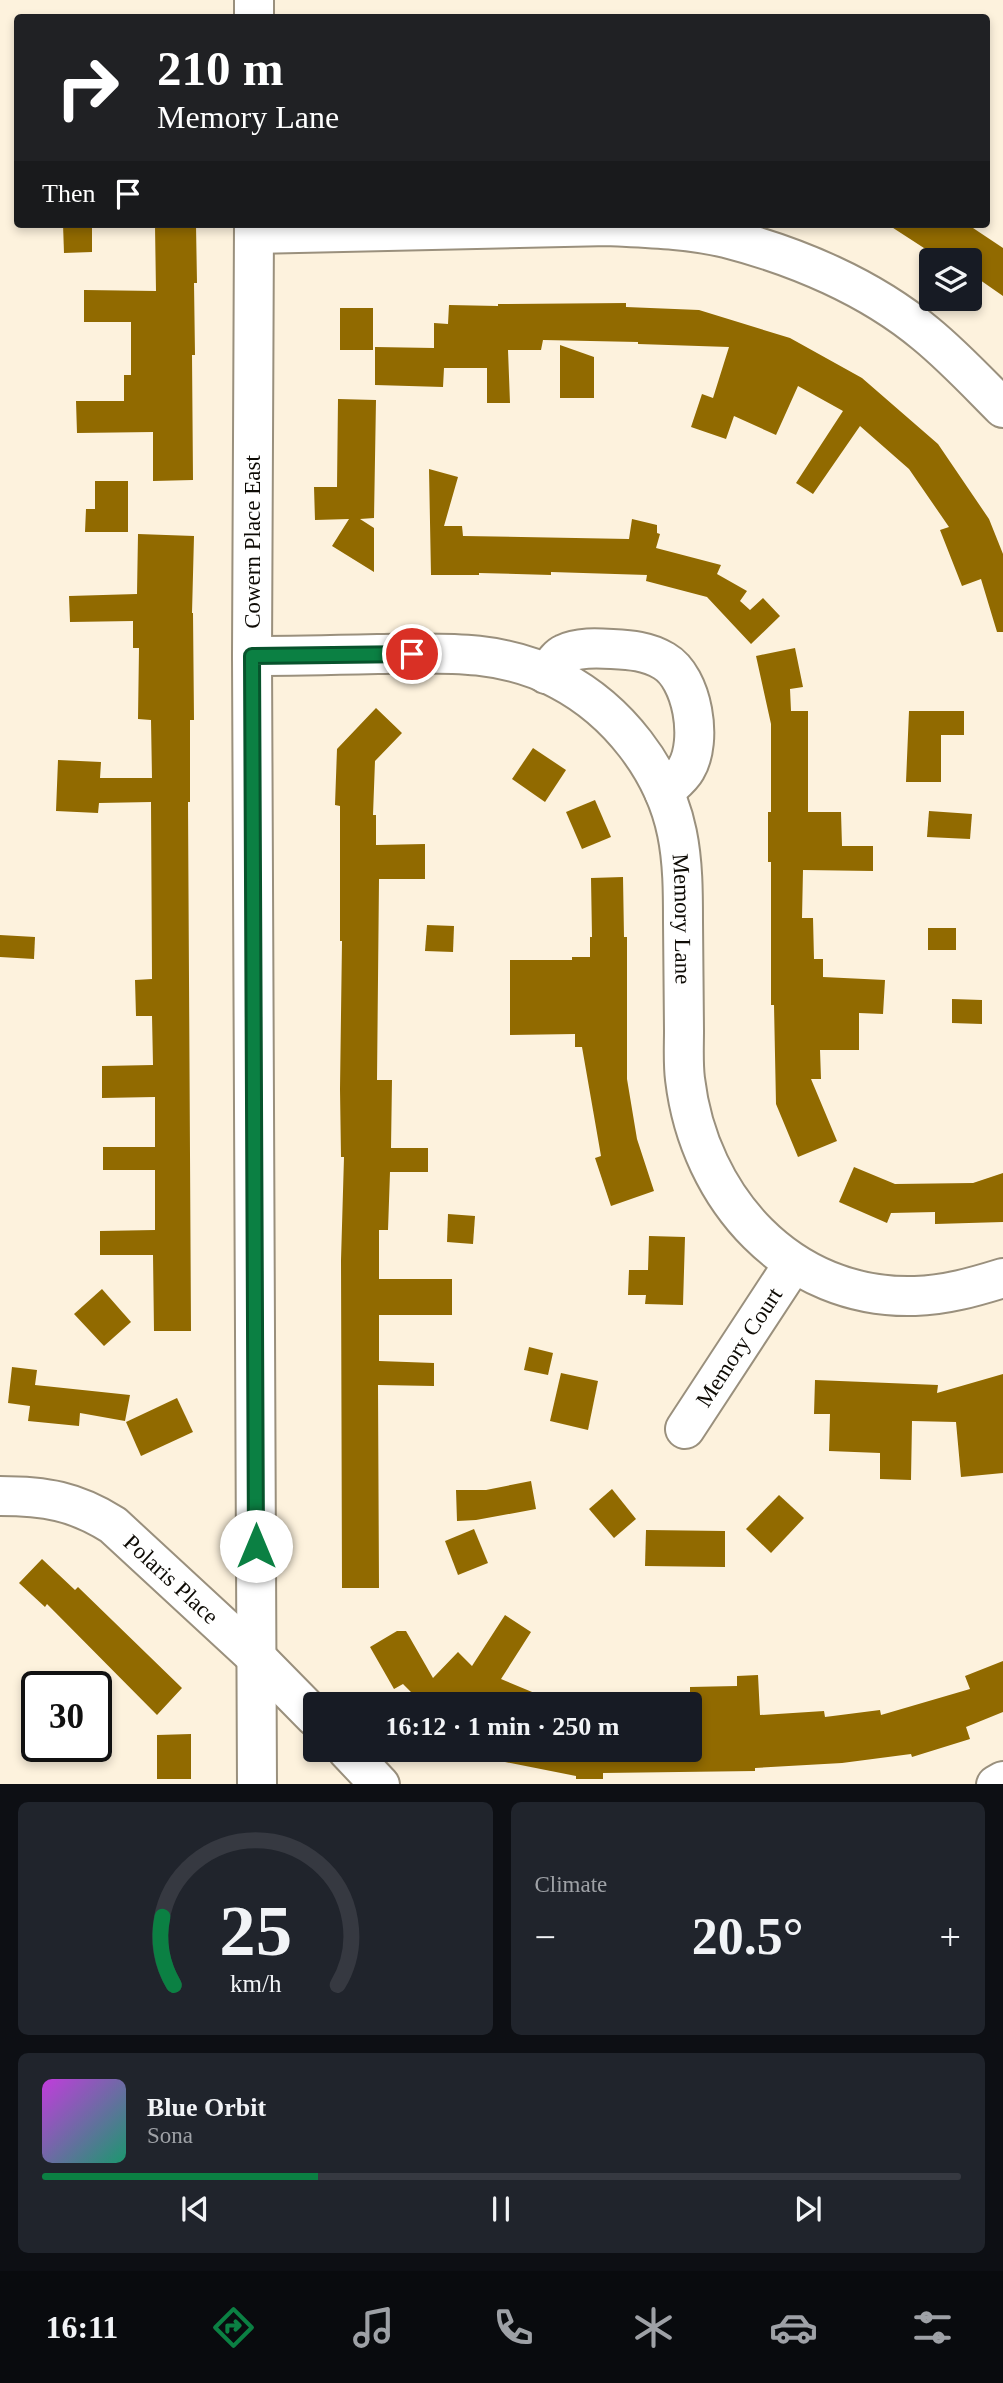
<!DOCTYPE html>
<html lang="en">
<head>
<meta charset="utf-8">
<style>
  body { margin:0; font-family:Georgia,serif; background:#20242c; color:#f1f3f6; height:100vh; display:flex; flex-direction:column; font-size:26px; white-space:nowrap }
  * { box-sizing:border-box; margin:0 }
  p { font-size:23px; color:#9ea1a6 }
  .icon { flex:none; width:38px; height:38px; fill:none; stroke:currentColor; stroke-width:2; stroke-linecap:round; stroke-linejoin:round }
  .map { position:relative; height:1784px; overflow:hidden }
  .drawer { display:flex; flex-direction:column; gap:18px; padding:18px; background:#0d0f14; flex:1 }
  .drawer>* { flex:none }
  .top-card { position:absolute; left:14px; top:14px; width:976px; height:214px; border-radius:7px; box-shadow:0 4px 10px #0003; background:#202124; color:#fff; overflow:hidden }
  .buttons { position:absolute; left:919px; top:248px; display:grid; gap:14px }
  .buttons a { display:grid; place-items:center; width:63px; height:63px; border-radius:7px; background:#171b24; box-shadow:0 4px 10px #0003; font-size:35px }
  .speed { position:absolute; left:21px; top:1671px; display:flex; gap:14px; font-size:35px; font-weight:700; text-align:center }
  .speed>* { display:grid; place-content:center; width:91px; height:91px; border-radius:50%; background:#171b24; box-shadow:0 4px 10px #0003; line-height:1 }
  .speed .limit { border:4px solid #111; border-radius:10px; background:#fff; color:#111 }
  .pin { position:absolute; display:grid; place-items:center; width:60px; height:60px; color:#fff; margin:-30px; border:4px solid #fff; border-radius:50%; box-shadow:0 2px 7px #0007 }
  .me { position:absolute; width:77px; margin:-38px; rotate:0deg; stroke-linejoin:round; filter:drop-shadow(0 0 5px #0008) }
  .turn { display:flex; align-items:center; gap:24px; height:147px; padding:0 28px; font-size:32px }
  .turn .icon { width:91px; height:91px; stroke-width:2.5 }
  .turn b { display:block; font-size:49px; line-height:60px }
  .then { display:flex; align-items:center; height:66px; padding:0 28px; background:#0003; gap:14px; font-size:26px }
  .big { font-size:52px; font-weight:700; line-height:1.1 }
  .drawer .tile { flex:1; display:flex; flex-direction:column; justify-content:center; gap:10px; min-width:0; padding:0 24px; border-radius:10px; background:#20242c }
  .drawer .dial { align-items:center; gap:0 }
  .dial svg { height:182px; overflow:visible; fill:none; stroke:#363941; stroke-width:7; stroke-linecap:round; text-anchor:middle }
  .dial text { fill:#f1f3f6; stroke:none }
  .song { display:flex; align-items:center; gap:21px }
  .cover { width:84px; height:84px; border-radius:10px; background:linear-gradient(135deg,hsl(290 70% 55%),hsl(160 70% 35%)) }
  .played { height:7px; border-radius:4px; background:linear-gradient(90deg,#0b8043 30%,#363941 30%) }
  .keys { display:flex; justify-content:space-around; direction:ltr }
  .heat { display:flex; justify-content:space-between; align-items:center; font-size:38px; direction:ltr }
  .drawer .tiles { flex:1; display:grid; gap:18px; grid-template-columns:1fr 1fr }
  .tile:last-child { grid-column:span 2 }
  .trip { position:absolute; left:303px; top:1692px; width:399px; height:70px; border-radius:7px; background:#171b24; box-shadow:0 4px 10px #0003; font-weight:700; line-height:70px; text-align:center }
  .dock { display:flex; height:112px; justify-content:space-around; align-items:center; background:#090b0e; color:#9ea1a6 }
  .dock .icon { width:49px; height:49px }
  .dock .active { color:#0b8043 }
  .dock b { font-size:32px; color:#f1f3f6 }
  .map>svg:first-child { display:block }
  .building { fill:#916a00 }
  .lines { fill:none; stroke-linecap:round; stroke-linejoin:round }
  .minor-casing { stroke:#9a907d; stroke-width:42 }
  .minor { stroke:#fff; stroke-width:38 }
  .route-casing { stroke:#07532c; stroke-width:18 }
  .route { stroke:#0b8043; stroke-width:12 }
  .labels { text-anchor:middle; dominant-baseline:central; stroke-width:5; stroke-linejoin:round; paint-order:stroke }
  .street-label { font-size:23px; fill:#0e0b05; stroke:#fff }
</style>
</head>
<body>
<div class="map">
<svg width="1003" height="1785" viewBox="0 0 1003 1785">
  <rect width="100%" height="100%" fill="#fdf2dd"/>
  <g class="building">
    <path d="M63,224H92V252L64,253Z"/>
    <path d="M887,224H967L1003,248V296L970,273V261H944Z"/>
    <path d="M196,225L197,283H194L195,355H192L193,480L153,481V432L77,433L76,401H124V375H131V322H84V290L156,291L155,226Z"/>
    <path d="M626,303V307L699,310L790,338L862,378L938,444L989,519L1003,554V632H997L981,579L962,586L940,530L949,527L909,469L860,426L813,494L796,483L843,411L798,386L776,435L734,416L726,439L691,427L702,394L713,398L729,347L638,344V342L543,340L541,350H508L510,403H487V368H444L443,387L375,385V347L434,348V323L448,324L449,305L498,306V304Z"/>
    <rect x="340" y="308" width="33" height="42"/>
    <path d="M560,345L594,357V398H560Z"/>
    <path d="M338,399L376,400L374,518L360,519L374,528V572L332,546L349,519L315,520L314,487H337Z"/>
    <path d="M429,469L458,477L444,526H462L463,536L629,539L632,519L657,525V533L660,534L656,548L721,565L717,574L747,591L740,601L750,610L763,598L780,616L751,644L707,597L646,581L647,575L551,572V575L479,573V575H431Z"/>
    <path d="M95,481H128V532H85L86,509H95Z"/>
    <path d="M138,534L194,536L192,613H193L194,720H190V802H188L191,1331H154L153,1255H100V1231L155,1230V1170H103V1147H155V1097L102,1098V1066L153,1065L152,1016H136L135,980L152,979L151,802L99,803L98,813L56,811L58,760L101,762L100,778H152L151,720L138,719L139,648H133V621L70,622L69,596L137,594Z"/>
    <path d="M795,648L803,687L790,689L791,711H808V812H841L842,846H873V871L803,870L802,918H813L814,959H823V977L885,980L883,1014L859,1013V1050H820L821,1079H811L837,1141L798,1157L776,1104L774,1005H771V862H768V812H771V724L756,656Z"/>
    <path d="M376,708L402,733L375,761L373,815H376V845L425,844V879H379L377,1080H392L391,1148H428V1172H390L388,1230H379V1279H452V1315H379V1361L434,1363V1386L378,1385L379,1588H342L341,1260L344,1157H341L340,1089L342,941H340V806L335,805L337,749Z"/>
    <path d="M909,711H964V735H941V782H906Z"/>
    <path d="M533,748L566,770L545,802L512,779Z"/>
    <path d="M595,800L611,837L582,849L566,812Z"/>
    <path d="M929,811L972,814L970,839L927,837Z"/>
    <path d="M623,877L624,937H627V1079L637,1139L654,1191L611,1206L595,1158L601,1156L582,1047H575V1034L510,1035V960H572V957H590V937H592L591,878Z"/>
    <path d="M427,925L454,926L453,952L425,951Z"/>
    <rect x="928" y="928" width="28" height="22"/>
    <path d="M0,935L35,937L34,959L0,957Z"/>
    <path d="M952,999L982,1000V1024L952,1023Z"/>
    <path d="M854,1167L895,1184L973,1183L1003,1173V1222L935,1224V1212L891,1213L887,1223L839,1202Z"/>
    <path d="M448,1214L475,1216L473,1244L447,1242Z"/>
    <path d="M649,1236L685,1237L683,1305L645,1304L646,1295H628L629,1270H648Z"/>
    <path d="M102,1289L131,1322L104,1346L74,1314Z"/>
    <path d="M529,1347L553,1353L548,1375L524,1370Z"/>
    <path d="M12,1367L37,1370L35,1385L130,1395L125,1421L80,1413L79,1426L28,1421L30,1406L8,1403Z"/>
    <path d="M561,1373L598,1381L588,1430L550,1421Z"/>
    <path d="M1003,1374V1473L961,1477L956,1422L912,1421L911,1480L880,1479V1453L829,1451L830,1414H814L815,1380L938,1385L937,1393Z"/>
    <path d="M177,1398L193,1432L141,1456L126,1422Z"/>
    <path d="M531,1481L536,1509L476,1520L457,1521L456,1490H486Z"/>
    <path d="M612,1489L636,1519L614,1538L589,1509Z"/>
    <path d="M779,1495L804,1518L771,1553L746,1529Z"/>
    <path d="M474,1529L488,1563L458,1575L445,1541Z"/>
    <path d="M646,1530L725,1531V1567L645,1566Z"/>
    <path d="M42,1559L75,1590L78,1587L182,1688L157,1715L47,1604L45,1607L19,1583Z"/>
    <path d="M505,1615L531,1632L501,1679L561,1704H407L415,1696L403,1684L394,1689L370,1647L397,1631H406L433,1678L458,1652L472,1666Z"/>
    <path d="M1003,1661V1712L966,1727L970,1739L912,1757L911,1754L842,1763L755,1768V1771L603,1773V1779H576V1776L500,1761L501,1750H690V1687L737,1686V1676L758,1675L760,1715L824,1711L825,1717L880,1710L881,1715L970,1689L965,1676Z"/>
    <path d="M191,1734V1779H157V1735Z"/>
  </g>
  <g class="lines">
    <defs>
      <g id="minor">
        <path d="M254,0V18"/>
        <path d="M254,224L252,656L257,1785"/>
        <path d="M254,234L609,226C647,228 688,229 726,238C796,256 870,287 926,334C954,357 978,383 1003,408"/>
        <path id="s1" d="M252,656C294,656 336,655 378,654C440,653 503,649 560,680C617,710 664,769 677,833C683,862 683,893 683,922C683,958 684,995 684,1031C684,1046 683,1063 685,1079C699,1198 789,1300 915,1296C946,1295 974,1287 1003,1278"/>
        <path d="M546,674C551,668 557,657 564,654C578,647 597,648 612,649C631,650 647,651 664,661C693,678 703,741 686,769C681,778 671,785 664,792"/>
        <path id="s2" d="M685,1429L793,1264"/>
        <path id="s3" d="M0,1496C45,1496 75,1501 113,1525L257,1658L315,1717"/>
        <path d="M347,1750L380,1785"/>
        <path d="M996,1785L1003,1781"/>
      </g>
    </defs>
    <use href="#minor" class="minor-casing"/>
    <use href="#minor" class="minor"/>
  </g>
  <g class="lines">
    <defs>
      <path id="route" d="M256,1546L252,656L412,654"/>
    </defs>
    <use href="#route" class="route-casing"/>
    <use href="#route" class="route"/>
  </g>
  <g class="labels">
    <g class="street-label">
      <text transform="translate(252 542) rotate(-90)">Cowern Place East</text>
      <text stroke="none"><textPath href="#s1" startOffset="597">Memory Lane</textPath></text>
      <text stroke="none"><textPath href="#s2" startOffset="98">Memory Court</textPath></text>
      <text stroke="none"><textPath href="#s3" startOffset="198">Polaris Place</textPath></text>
    </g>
  </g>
</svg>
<div class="buttons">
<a><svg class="icon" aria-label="layers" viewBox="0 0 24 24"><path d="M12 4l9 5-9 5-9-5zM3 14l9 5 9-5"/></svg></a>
</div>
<div class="speed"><div class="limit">30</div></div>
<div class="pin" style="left:412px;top:654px;background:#d93025"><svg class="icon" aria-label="arrive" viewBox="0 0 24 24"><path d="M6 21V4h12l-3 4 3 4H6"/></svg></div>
<svg class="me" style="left:256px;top:1546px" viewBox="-20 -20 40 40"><circle r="19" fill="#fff"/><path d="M0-13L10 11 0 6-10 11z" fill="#0b8043"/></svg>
<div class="trip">16:12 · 1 min · 250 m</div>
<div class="top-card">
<div class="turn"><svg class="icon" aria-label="right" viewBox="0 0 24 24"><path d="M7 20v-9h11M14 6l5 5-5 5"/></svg><div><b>210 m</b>Memory Lane</div></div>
<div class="then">Then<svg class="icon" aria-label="arrive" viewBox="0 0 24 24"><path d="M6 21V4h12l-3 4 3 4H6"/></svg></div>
</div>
</div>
<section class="drawer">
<div class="tiles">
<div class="tile dial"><svg viewBox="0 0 100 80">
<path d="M14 69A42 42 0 1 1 86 69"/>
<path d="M14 69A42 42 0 0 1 9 39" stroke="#0b8043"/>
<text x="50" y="56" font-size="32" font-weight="700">25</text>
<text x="50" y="72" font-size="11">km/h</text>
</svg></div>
<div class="tile"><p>Climate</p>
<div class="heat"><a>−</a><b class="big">20.5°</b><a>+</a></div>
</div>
<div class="tile">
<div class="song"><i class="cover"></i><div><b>Blue Orbit</b><p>Sona</p></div></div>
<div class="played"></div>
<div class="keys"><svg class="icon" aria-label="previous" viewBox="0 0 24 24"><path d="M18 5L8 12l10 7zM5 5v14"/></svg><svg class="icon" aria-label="pause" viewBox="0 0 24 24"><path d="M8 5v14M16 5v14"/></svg><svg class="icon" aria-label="next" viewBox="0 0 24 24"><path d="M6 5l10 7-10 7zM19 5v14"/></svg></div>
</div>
</div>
</section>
<nav class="dock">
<b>16:11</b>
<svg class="icon active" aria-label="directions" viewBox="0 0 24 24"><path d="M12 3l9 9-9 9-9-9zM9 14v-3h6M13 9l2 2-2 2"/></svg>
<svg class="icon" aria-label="music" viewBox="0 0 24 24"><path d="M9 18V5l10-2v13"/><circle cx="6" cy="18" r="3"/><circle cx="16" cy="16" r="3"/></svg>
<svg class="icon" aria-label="phone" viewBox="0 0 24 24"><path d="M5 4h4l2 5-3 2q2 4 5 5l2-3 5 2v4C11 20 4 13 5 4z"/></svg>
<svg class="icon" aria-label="climate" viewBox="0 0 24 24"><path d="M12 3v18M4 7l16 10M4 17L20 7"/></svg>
<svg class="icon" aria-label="car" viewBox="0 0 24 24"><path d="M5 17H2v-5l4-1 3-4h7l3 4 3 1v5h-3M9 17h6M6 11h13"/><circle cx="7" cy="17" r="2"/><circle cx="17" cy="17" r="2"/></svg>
<svg class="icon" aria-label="filters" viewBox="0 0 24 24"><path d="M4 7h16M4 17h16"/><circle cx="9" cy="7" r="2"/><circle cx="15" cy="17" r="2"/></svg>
</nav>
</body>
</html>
